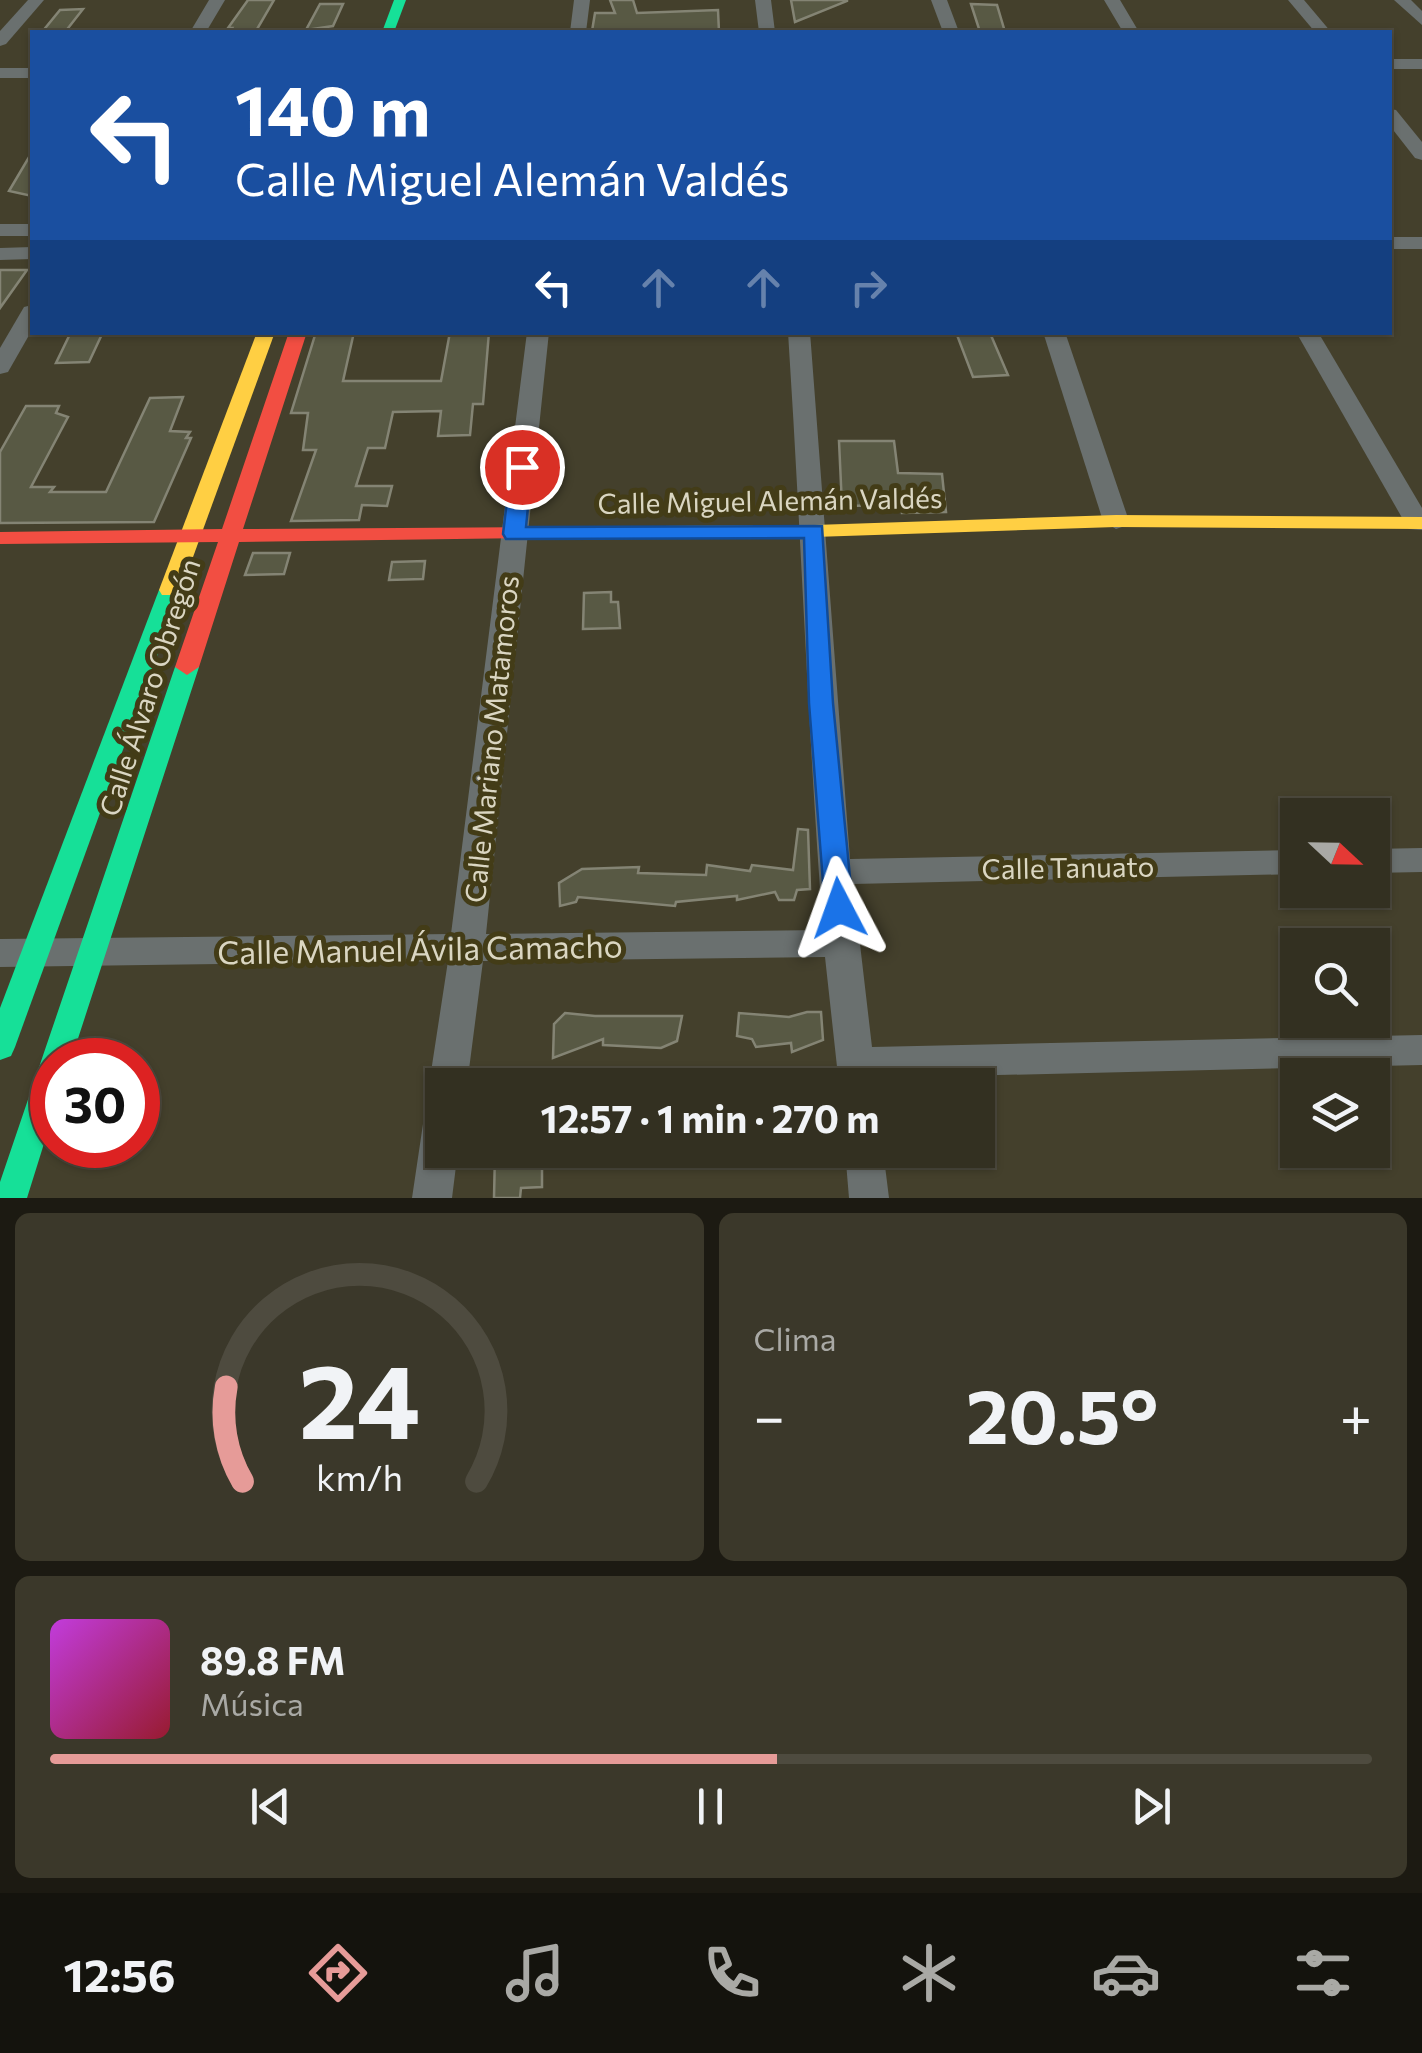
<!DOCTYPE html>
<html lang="es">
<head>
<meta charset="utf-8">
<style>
  body { margin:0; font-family:Commissioner,sans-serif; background:#3b382a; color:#f1f3f6; height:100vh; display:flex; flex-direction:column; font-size:38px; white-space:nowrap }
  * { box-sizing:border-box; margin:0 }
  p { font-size:32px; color:#a9a9a5 }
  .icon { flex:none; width:55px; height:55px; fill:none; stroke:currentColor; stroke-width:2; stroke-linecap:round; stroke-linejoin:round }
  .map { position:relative; height:1198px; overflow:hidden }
  .drawer { display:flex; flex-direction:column; gap:15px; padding:15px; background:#1c1a12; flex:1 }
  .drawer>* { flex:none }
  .banner { position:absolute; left:30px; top:30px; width:1362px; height:305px; border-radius:0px; box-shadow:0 2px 8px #0004,0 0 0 2px #4e4b3f; background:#1a4fa0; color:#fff; overflow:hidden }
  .needle { width:65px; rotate:112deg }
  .fabs { position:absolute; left:1280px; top:798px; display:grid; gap:20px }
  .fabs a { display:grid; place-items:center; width:110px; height:110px; border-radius:0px; background:#333021; box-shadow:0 2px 8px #0004,0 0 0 2px #4e4b3f; font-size:50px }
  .speed { position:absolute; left:30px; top:1038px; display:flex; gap:20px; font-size:50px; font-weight:700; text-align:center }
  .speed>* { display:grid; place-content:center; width:130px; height:130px; border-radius:50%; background:#333021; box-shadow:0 2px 8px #0004,0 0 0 2px #4e4b3f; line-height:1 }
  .speed .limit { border:15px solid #d22; background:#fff; color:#111 }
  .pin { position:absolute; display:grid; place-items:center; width:85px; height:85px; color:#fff; margin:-42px; border:5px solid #fff; border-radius:50%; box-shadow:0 2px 10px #0007 }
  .me { position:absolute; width:110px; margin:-55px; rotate:356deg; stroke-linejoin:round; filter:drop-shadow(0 0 8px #0008) }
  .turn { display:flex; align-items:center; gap:35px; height:210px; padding:0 40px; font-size:45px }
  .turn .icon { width:130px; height:130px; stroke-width:2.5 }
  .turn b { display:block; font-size:70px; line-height:85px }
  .lanes { display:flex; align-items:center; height:95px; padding:0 40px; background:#0003; justify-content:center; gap:50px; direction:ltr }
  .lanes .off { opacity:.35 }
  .big { font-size:75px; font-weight:700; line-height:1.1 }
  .drawer .widget { flex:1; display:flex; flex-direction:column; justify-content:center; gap:15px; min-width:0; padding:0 35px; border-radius:15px; background:#3b382a }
  .drawer .dial { align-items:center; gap:0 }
  .dial svg { height:260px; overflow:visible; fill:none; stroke:#4e4b3f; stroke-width:7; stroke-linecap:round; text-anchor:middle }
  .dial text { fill:#f1f3f6; stroke:none }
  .song { display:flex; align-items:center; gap:30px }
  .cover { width:120px; height:120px; border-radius:15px; background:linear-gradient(135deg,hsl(290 70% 55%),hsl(350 70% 35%)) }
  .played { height:10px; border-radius:5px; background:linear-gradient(90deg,#e69b98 55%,#4e4b3f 55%) }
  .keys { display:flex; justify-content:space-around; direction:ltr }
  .heat { display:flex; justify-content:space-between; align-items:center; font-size:55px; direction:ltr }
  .drawer .tiles { flex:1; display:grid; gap:15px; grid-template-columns:1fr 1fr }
  .widget:last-child { grid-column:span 2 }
  .trip { position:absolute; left:425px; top:1068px; width:570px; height:100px; border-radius:0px; background:#333021; box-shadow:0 2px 8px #0004,0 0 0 2px #4e4b3f; font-weight:700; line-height:100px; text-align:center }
  .menu { display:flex; height:160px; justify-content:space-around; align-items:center; background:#14130d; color:#a9a9a5 }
  .menu .icon { width:70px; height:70px }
  .menu .active { color:#e69b98 }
  .menu b { font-size:45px; color:#f1f3f6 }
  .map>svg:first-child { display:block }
  .building { fill:#585944; stroke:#848474; stroke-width:2.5 }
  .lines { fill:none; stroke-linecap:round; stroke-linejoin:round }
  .street { fill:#6a706f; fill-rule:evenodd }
  .fast { fill:#16e098; fill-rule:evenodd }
  .slow { fill:#ffcf43; fill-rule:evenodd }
  .jam { fill:#f24e42; fill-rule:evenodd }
  .route { fill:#1a73e8; stroke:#114b97; stroke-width:2.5 }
  .labels { text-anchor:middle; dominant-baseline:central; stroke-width:10; stroke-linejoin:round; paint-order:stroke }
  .street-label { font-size:28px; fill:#dad6c2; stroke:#433c17 }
  .near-street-label { font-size:32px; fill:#dad6c2; stroke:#433c17 }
</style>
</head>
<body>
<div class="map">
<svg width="1422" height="1198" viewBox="0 0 1422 1198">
  <rect width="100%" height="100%" fill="#44402c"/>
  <g class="building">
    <path d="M248,0H274L256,31H230L232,28H228Z"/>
    <path d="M610,0H633L637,13L718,10L719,32L592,31L595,13H615Z"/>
    <path d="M791,0H847V1L795,22Z"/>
    <path d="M320,4H343L333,26L306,30Z"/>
    <path d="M971,4L997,5L1005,32H980Z"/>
    <path d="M83,9L65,32H42L60,10Z"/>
    <path d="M32,152V196L9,191Z"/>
    <path d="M0,270H27L0,308Z"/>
    <path d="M71,332H103L89,362L56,363Z"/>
    <path d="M316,332H354L343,381H441L450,332H489L483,404H473L470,435L438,436L441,411L393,412L385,448H368L356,486H392L387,506L362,505L359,520L291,521L316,450H303L308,413H291Z"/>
    <path d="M990,333L1008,375L973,377L957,335Z"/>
    <path d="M183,397L170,431L190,432L186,438H191L154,522L0,523V452L26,406H59L56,413L68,417L31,487H54L50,492H106L150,398Z"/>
    <path d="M839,441H894L898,473L942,474L946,512L902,513V505L842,506Z"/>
    <path d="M253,553H290L284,574L245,575Z"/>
    <path d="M425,561L423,579L389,580L392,562Z"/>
    <path d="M611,592V602H618L620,628L583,629L584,593Z"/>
    <path d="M798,829L808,830L810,889L797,890L794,900H779L775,892L737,900V896L676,902L675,906L578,897L576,902L560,906L559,883L582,869L639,867L638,873L706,875L707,865L750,871L752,865L793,870Z"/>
    <path d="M807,1012H821L823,1040L792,1052L791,1043L756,1047L752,1039L737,1036L739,1013L789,1017Z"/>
    <path d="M565,1013L595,1016H682L677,1041L661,1048L603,1045V1039L553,1058L554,1024Z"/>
    <path d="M526,1151L525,1160L542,1159V1187L521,1188L520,1198H494L495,1153Z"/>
  </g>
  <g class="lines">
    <g class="street">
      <path d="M28,0H44L6,44L0,46V31Z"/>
      <path d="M209,0H225L206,32H190Z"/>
      <path d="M574,0H590L586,32H570Z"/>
      <path d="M755,0H771L775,32H759Z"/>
      <path d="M931,0H947L959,32H943Z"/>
      <path d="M1104,0H1120L1139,32H1123Z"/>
      <path d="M1288,0H1304L1331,32H1315Z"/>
      <path d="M1394,0H1411L1422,11V25Z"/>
      <rect x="1390" y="59" width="32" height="10"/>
      <rect x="0" y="68" width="32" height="10"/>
      <path d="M1390,109L1396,110L1422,142V160L1415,158L1390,126Z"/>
      <rect x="0" y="224" width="32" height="12"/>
      <rect x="1390" y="237" width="32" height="12"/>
      <path d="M32,247V259L0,260V248Z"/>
      <path d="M32,305V330L8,372L0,374V348L24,307Z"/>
      <path d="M527,332H549L486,934L823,930C808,731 801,532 788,332H810L850,859L1298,850V874L853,884L872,1047L1422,1035V1065L876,1078L877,1085H839L825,957L483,961L467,1085H442V1099L435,1096L429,1085L448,961L0,967V939L451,934Z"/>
      <path d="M1043,332H1065L1129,521L1125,526L1116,529L1103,521Z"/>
      <path d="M1296,332H1318L1422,508V530L1409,529L1405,523Z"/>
      <path d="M1422,848V872L1372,873V849Z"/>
      <path d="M442,1107V1150H458L452,1198H412L423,1124L429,1112Z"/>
      <path d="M845,1150H883L889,1198H849Z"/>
    </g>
    <g class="fast">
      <path d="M394,0H406L394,32H382Z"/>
      <path d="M170,583L181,590L15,1047L11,1056L0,1060V1008L159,590Z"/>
      <path d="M187,659L199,667L71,1060H52V1118L27,1198H0V1182L175,667Z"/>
    </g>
    <g class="slow">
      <path d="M257,332H275L181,590L178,595H162L159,590Z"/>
      <path d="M1116,515L1422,517V529L1116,527L814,537L528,539L517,533L528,527L814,525Z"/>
    </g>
    <path class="jam" d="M289,332H307L243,529L528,527L536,528L539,533L536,538L239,542L199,667L187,675L175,667L218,542L0,544V532L222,529Z"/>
  </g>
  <path class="route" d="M522,461L532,467L526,527L822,526L833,703L853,908L849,915L839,918L829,915L825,908L809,703L804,538L506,539L503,534L511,467Z"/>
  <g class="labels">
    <g class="street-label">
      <text transform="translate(770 500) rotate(-1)">Calle Miguel Alemán Valdés</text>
      <text transform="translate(149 687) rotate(-72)">Calle Álvaro Obregón</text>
      <text transform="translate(491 739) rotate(-84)">Calle Mariano Matamoros</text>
      <text transform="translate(1068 867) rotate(-1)">Calle Tanuato</text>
    </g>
    <g class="near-street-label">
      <text transform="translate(420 948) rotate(-1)">Calle Manuel Ávila Camacho</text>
    </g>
  </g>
</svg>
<div class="fabs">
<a><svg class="needle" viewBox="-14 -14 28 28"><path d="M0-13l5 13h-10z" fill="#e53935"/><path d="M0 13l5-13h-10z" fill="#a9a9a5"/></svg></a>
<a><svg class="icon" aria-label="search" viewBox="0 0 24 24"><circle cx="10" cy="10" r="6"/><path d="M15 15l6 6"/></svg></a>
<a><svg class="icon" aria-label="layers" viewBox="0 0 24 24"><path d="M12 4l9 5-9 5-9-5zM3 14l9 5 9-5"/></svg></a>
</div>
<div class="speed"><div class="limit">30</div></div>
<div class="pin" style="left:522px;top:467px;background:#d93025"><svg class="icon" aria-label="arrive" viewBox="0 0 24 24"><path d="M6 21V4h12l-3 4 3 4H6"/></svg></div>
<svg class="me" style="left:839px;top:908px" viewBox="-20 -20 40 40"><path d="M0-17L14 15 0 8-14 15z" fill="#1a73e8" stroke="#fff" stroke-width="4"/></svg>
<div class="trip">12:57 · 1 min · 270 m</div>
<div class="banner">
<div class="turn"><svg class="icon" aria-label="left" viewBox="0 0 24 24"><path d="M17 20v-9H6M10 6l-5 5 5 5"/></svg><div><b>140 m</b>Calle Miguel Alemán Valdés</div></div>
<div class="lanes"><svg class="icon" aria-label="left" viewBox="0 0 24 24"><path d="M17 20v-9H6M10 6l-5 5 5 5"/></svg><svg class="icon off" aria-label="ahead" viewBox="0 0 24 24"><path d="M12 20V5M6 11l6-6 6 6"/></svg><svg class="icon off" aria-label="ahead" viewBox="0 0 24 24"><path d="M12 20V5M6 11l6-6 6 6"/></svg><svg class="icon off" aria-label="right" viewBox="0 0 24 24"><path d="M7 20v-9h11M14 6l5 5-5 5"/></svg></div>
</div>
</div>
<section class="drawer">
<div class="tiles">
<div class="widget dial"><svg viewBox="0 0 100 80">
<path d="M14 69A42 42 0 1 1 86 69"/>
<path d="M14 69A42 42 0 0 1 9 40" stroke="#e69b98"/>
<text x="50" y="56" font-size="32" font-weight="700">24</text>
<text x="50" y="72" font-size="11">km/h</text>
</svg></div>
<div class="widget"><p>Clima</p>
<div class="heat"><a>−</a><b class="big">20.5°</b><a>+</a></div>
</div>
<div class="widget">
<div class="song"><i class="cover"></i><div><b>89.8 FM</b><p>Música</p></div></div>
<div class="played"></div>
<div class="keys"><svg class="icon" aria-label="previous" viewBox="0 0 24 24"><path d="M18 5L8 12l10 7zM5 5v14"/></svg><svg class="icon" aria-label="pause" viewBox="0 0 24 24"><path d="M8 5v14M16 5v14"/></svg><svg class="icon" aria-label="next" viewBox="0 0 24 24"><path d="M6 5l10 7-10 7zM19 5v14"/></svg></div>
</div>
</div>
</section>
<nav class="menu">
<b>12:56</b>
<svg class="icon active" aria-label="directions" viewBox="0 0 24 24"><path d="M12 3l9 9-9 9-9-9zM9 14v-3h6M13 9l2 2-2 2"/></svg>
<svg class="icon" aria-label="music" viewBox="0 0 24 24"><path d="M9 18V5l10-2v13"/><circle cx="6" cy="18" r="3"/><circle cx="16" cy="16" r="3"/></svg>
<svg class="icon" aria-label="phone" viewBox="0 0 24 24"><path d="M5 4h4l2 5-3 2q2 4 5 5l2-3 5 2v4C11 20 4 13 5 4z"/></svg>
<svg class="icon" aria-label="climate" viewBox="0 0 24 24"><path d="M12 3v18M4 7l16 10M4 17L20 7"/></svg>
<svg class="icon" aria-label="car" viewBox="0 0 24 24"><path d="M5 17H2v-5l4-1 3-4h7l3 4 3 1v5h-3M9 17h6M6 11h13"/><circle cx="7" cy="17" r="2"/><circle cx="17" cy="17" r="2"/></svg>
<svg class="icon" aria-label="filters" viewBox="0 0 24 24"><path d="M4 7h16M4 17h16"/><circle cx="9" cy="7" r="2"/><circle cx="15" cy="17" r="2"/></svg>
</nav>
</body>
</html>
